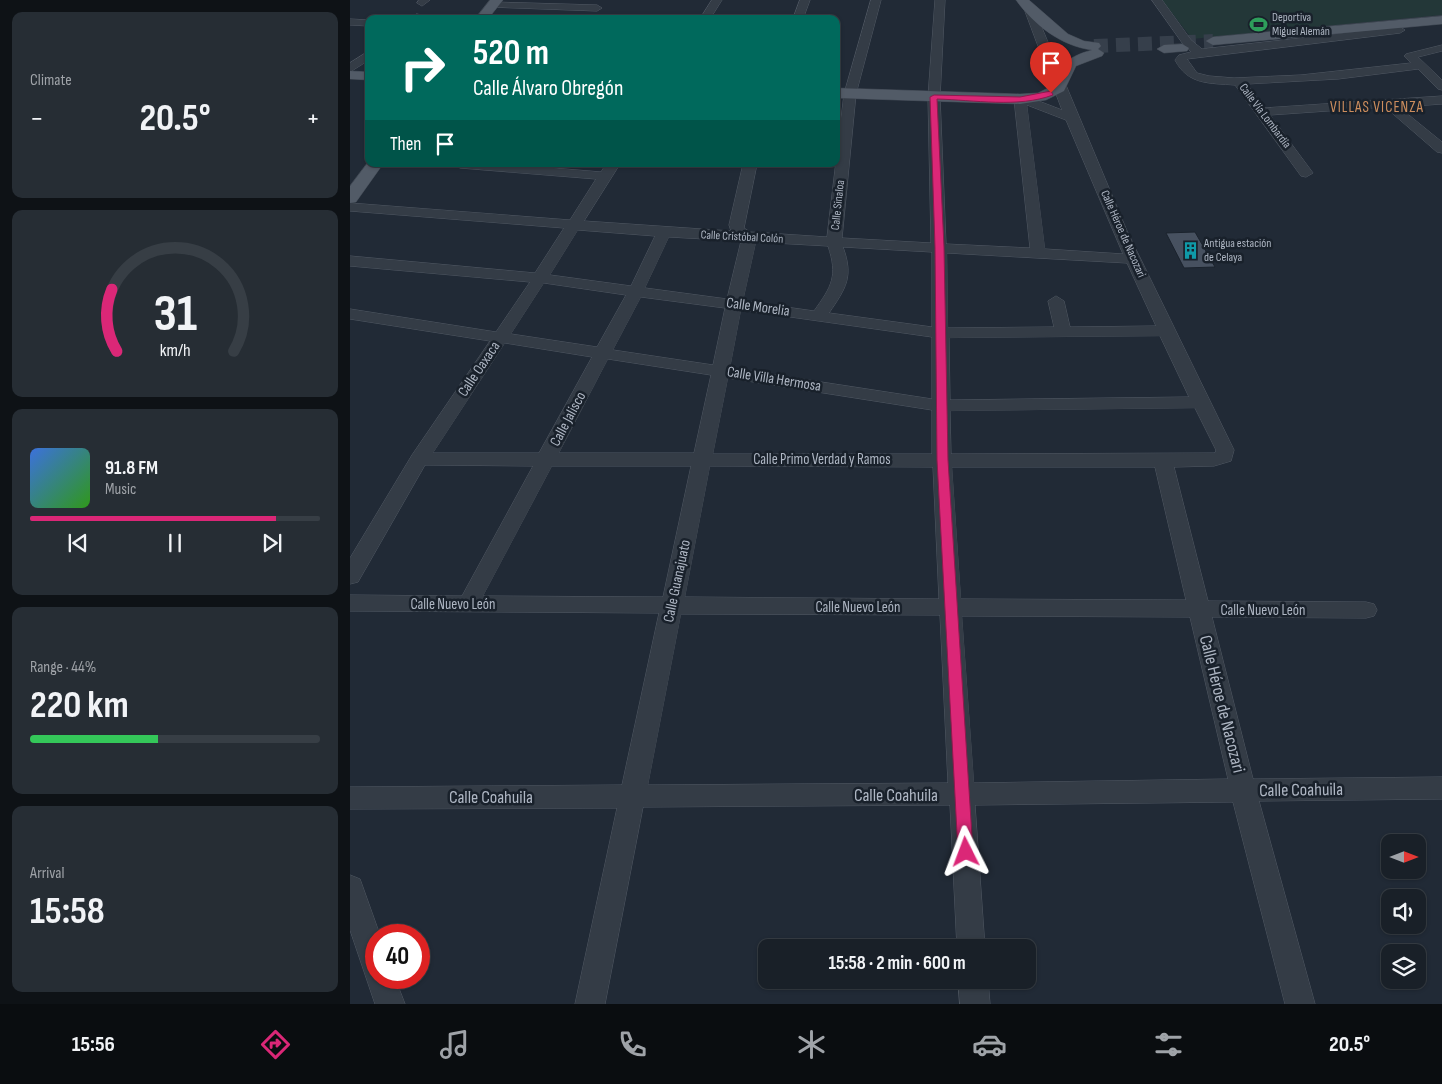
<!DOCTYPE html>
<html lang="en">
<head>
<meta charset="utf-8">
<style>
  body { margin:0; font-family:"Sofia Sans Condensed",sans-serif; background:#262d34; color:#f1f3f6; height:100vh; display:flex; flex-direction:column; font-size:19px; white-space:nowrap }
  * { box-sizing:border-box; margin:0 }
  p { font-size:16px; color:#9fa3a8 }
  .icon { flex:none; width:28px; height:28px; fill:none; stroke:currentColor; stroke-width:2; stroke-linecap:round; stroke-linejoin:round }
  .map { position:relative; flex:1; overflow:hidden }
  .drawer { display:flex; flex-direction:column; gap:12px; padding:12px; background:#0e1216; width:350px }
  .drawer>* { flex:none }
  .guide { position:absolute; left:15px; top:15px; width:475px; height:152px; border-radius:10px; box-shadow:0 1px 4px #0004,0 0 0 1px #373e45; background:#00695c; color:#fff; overflow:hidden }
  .needle { width:32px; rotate:90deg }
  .buttons { position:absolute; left:1031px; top:834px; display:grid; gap:10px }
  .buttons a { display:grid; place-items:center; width:45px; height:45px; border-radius:10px; background:#192028; box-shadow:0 1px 4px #0004,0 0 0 1px #373e45; font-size:25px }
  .speed { position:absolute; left:15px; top:924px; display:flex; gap:10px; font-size:25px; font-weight:700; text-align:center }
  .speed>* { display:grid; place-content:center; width:65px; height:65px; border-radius:50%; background:#192028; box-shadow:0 1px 4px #0004,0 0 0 1px #373e45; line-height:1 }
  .speed .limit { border:8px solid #d22; background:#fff; color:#111 }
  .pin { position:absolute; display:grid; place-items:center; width:42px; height:42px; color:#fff; margin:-51px -21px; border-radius:50% 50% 50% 0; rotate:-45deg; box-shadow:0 0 5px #0007 }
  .pin .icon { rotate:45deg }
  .me { position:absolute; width:55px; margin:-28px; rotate:357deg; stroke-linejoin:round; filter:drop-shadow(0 0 4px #0008) }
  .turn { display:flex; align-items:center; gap:18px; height:105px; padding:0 25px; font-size:22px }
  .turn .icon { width:65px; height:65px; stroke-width:2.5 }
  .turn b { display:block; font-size:35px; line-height:42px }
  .then { display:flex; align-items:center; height:48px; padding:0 25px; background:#0003; gap:10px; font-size:19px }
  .big { font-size:38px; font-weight:700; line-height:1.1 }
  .drawer .tile { flex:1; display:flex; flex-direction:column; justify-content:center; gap:8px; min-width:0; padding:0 18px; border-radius:10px; background:#262d34 }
  .drawer .dial { align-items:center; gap:0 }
  .dial svg { height:130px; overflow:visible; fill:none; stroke:#373e45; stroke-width:7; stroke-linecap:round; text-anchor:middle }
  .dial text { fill:#f1f3f6; stroke:none }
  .song { display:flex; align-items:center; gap:15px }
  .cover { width:60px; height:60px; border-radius:8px; background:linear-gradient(135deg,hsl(220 70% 55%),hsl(110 70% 35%)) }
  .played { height:5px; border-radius:2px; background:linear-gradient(90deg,#db2777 85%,#373e45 85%) }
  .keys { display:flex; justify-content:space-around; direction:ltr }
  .heat { display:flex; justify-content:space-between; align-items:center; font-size:28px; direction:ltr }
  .charge { height:8px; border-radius:4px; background:linear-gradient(90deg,#34c759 44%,#373e45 0) }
  .trip { position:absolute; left:408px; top:939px; width:278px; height:50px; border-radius:10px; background:#192028; box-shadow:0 1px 4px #0004,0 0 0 1px #373e45; font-weight:700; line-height:50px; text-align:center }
  .tabs { display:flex; height:80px; justify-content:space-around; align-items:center; background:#0a0d10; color:#9fa3a8 }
  .tabs .icon { width:35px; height:35px }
  .tabs .on { color:#db2777 }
  .tabs b { font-size:22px; color:#f1f3f6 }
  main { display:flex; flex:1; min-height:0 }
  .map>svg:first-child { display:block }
  .green { fill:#233738 }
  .building { fill:#475160; stroke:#1b232d }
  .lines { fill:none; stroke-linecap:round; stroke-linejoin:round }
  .major-tunnel { stroke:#363f4b; stroke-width:14; stroke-dasharray:14 8; stroke-linecap:butt }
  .minor-casing { stroke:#515964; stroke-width:1 }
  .major-casing { stroke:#3d4550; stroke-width:1 }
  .minor { fill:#343c46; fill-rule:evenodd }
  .major { fill:#525b67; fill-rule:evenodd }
  .route { fill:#db2777; stroke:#8e194d }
  .labels { text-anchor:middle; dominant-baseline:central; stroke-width:5; stroke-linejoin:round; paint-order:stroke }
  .far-poi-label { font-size:12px; fill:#aeb6c3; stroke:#19212b; text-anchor:start }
  .far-street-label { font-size:12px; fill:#aeb6c3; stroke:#19212b }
  .far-quarter-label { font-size:15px; letter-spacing:1px; fill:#ce8e5e; stroke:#19212b }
  .street-label { font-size:15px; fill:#aeb6c3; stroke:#19212b }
  .near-street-label { font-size:18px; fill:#aeb6c3; stroke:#19212b }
</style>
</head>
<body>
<main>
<section class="drawer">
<div class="tile"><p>Climate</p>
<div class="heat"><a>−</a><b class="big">20.5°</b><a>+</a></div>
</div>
<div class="tile dial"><svg viewBox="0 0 100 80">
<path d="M14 69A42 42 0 1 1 86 69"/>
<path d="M14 69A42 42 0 0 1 11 31" stroke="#db2777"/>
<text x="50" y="56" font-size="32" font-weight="700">31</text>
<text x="50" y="72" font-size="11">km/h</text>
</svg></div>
<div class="tile">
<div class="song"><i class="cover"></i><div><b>91.8 FM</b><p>Music</p></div></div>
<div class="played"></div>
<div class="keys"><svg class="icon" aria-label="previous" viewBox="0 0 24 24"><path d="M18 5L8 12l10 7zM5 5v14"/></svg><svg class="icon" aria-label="pause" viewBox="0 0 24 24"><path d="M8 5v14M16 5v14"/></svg><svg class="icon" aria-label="next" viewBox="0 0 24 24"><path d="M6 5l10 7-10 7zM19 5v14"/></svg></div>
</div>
<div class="tile"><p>Range · 44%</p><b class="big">220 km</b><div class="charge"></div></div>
<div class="tile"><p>Arrival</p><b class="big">15:58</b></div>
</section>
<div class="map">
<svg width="1092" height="1004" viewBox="0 0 1092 1004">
  <rect width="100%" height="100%" fill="#212a36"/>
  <path class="green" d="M812,0H1092V15L842,39Z"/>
  <path class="building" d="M845,232L865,267L834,268L816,233Z"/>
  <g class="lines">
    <path class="major-tunnel" d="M744,46L863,41"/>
    <defs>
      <g id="minor">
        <path d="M69,0H80L72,6L67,3Z"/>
        <path d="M362,0H372L360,19H350Z"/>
        <path d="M450,0H460L453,19H443Z"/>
        <path d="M521,0H531L506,94L492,238L581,243L578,97L585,0H595L590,97L596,244L680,248L664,99L673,95L712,110L673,6L674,4H682L777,231L884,450L881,461L864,466L824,467L858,601L1016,602L1024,604L1027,610L1024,616L1016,618L862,617L903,779L1092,777V799L909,801L965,1004H935L883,802L625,805L635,948H607L600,805L293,807L255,1004H225L267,808L0,809V787L272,785L309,613L0,611V595L112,596L183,466L75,465L8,582L0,584V558L62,455L140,341L0,319V309L146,332L180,282L0,266V256L185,273L214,228L0,211V203L220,220L246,179L110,168L103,164H156L251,172L256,164H270L234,221L381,231L379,225L393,164H407L394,228L400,232L477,237L494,94ZM677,105L716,120L773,254L695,249ZM228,230L305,236L281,286L200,275ZM319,237L391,241L377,299L295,288ZM406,242L478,246C488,276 482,286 464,311L393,301ZM493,247L582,252V327L479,313C496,288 504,277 493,247ZM597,253L777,263L806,326L720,327L714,301L706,296L698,301L704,327L598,328ZM194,283L276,295L247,347L161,334ZM291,297L375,308L363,365L263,350ZM391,310L582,337V399L380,368ZM810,336L839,397L600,400L599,338ZM155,343L242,357L189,453H83ZM258,359L361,375L344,453H209ZM378,378L582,410V454H363ZM845,408L866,450L865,453L601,454L600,411ZM202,466H341L313,597L133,596ZM360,466L583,467L589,599L335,597ZM602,467H805L836,600L611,599ZM331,614L590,615L598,783L298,785ZM612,616L840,617L878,779L624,783Z"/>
        <path d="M802,0H812L841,40L852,49L1050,27L1055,30L1050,33L837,59L847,73L859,76L884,78L951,75L1061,63L1054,56L1056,54L1092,45V51L1068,57L1092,80V90L1088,89L1068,69L988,79L897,84L914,108L1092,96V104L1049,107L1092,142V153L1087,152L1035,107L920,115L963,173L956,177L951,176L885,85C859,83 838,85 825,60L829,55L841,52L833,44Z"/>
        <path d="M143,2L247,5L252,8L247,11L139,7L138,5Z"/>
        <path d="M67,14L71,15V19H60Z"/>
        <path d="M0,19L19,20V26L0,25Z"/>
        <path d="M19,51V60L0,72V63Z"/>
        <path d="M0,875L10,879L30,935H26V978H45L55,1004H25L0,930Z"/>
        <path d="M608,980H638L640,1004H610Z"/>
      </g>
      <g id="major">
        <path d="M140,0H153L138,19H125Z"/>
        <path d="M666,0H679L718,34L734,41L749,43L751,46L748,49L754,53L752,56L726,66L714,91L696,100L670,104L486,98V88L670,94L688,93L702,86C710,63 720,56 742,50C711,46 684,25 666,0Z"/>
        <path d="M1092,16V24L863,45L856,41L863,37Z"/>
        <path d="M832,44L839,48L837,51L814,53L807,49L814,45Z"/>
        <path d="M0,71L19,72V80L0,79Z"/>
        <path d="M19,161V164H33L6,202L0,203V186Z"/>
      </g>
    </defs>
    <use href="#minor" class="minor-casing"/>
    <use href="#major" class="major-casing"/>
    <use href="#minor" class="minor"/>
    <use href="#major" class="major"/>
  </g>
  <path class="route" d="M701,91L703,95C668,108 624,100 587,99L594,247L598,460L623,852L621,857L616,859L610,857L608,852L587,460L585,247L580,97L584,95L670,97Z"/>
  <defs>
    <symbol id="stadium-bare" viewBox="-9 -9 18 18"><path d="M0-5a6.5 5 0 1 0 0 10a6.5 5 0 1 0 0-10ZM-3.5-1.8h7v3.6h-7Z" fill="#2e9e5b" stroke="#19212b" stroke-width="2.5" paint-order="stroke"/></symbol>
    <symbol id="building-bare" viewBox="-9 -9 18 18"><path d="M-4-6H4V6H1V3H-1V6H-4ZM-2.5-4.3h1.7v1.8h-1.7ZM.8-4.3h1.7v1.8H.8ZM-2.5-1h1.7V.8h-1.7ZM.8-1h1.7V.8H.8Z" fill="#0f9aa8" stroke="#19212b" stroke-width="2.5" paint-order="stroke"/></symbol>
  </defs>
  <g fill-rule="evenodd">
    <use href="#stadium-bare" x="896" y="12" width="25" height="25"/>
    <use href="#building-bare" x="828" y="238" width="25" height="25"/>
  </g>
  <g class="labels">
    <g class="far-poi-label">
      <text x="922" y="17">Deportiva<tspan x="922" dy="14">Miguel Alemán</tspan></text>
      <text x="854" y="243">Antigua estación<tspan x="854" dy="14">de Celaya</tspan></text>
    </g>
    <g class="far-street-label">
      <text transform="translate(915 116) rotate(53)">Calle Vía Lombardía</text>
      <text transform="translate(488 205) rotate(-84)">Calle Sinaloa</text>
      <text transform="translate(773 234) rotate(66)">Calle Héroe de Nacozari</text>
      <text transform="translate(392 237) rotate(3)">Calle Cristóbal Colón</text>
    </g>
    <g class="far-quarter-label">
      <text x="1027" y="107">VILLAS VICENZA</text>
    </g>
    <g class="street-label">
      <text transform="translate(408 307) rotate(8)">Calle Morelia</text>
      <text transform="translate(129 369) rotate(-56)">Calle Oaxaca</text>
      <text transform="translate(424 379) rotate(9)">Calle Villa Hermosa</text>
      <text transform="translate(218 419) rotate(-62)">Calle Jalisco</text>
      <text x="472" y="459">Calle Primo Verdad y Ramos</text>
      <text transform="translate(327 581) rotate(-78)">Calle Guanajuato</text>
      <text x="103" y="604">Calle Nuevo León</text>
      <text x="508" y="607">Calle Nuevo León</text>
      <text x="913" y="610">Calle Nuevo León</text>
    </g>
    <g class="near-street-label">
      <text transform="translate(872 704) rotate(76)">Calle Héroe de Nacozari</text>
      <text transform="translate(951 790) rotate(-1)">Calle Coahuila</text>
      <text x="546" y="795">Calle Coahuila</text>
      <text x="141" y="797">Calle Coahuila</text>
    </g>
  </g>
</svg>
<div class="buttons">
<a><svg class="needle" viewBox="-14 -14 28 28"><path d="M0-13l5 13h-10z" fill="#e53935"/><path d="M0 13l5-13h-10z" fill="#9fa3a8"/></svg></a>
<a><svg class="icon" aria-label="sound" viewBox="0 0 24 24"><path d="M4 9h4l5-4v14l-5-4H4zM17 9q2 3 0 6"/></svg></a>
<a><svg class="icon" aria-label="layers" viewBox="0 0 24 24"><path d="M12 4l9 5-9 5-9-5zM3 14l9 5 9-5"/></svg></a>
</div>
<div class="speed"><div class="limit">40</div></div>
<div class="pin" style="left:701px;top:93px;background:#d93025"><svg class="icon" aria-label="arrive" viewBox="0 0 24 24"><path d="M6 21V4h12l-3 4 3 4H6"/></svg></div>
<svg class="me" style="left:616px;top:852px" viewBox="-20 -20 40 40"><path d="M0-17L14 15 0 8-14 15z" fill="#db2777" stroke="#fff" stroke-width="4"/></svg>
<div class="trip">15:58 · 2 min · 600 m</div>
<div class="guide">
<div class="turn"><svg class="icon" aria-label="right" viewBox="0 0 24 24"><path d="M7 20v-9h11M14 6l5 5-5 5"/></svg><div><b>520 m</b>Calle Álvaro Obregón</div></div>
<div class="then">Then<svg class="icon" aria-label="arrive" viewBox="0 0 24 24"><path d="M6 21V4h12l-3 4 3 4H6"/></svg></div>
</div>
</div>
</main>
<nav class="tabs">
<b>15:56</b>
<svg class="icon on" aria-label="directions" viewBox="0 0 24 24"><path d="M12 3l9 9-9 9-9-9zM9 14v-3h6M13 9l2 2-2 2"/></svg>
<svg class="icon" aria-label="music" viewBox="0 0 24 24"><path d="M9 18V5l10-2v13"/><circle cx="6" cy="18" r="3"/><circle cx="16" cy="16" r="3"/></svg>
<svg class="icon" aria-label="phone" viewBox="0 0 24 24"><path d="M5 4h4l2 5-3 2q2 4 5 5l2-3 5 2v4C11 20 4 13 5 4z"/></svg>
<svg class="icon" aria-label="climate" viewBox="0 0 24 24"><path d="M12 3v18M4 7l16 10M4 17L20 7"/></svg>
<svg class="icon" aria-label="car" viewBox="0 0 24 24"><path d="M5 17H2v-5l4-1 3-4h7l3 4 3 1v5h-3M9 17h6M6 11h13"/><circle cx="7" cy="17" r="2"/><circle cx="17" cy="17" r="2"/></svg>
<svg class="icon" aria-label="filters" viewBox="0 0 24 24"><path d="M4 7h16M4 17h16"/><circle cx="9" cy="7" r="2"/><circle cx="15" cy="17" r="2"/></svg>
<b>20.5°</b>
</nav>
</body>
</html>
